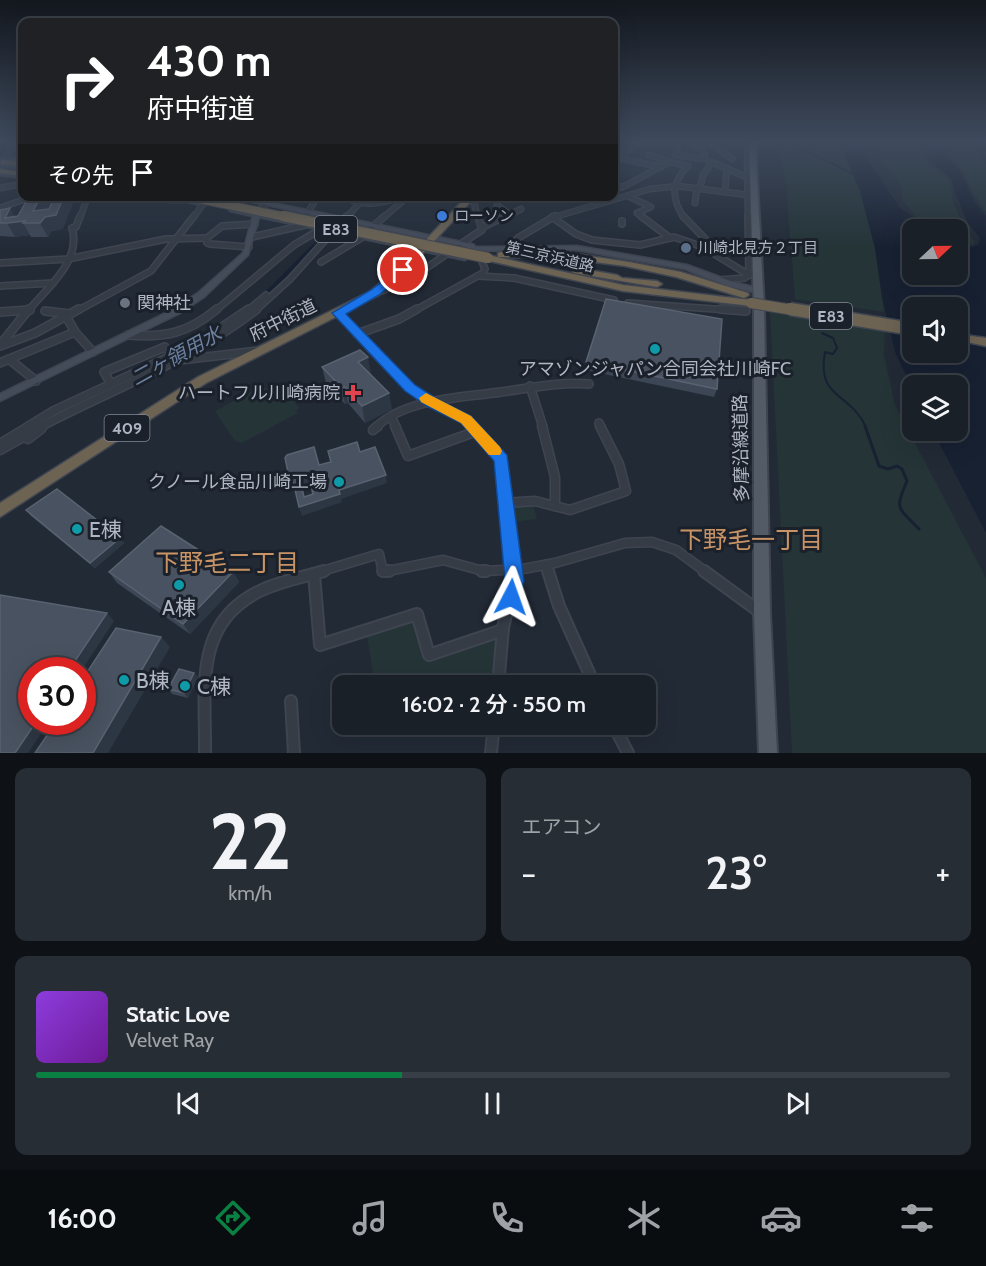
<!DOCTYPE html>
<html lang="ja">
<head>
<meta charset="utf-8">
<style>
  body { margin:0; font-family:Cabin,"Noto Sans JP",sans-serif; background:#272d34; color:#f1f3f6; height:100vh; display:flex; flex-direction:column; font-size:22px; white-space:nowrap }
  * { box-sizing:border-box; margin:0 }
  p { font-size:20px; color:#9fa3a8 }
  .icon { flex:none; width:33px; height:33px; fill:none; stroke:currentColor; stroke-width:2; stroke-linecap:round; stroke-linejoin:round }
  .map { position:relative; height:753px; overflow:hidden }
  .sheet { display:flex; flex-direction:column; gap:15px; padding:15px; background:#0e1216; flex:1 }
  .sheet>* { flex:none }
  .top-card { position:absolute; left:18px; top:18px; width:600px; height:183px; border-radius:12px; box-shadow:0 6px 24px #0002,0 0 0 2px #383e45; background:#202124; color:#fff; overflow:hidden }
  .needle { width:39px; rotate:68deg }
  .controls { position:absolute; left:902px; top:219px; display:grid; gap:12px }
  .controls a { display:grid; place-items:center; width:66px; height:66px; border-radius:12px; background:#1a2028; box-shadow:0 6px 24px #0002,0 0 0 2px #383e45; font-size:30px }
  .speed { position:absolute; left:18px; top:657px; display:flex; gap:12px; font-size:30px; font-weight:700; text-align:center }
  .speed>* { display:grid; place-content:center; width:78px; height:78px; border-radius:50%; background:#1a2028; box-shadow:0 6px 24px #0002,0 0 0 2px #383e45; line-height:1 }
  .speed .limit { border:9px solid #d22; background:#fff; color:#111 }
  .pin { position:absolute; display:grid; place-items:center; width:51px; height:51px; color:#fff; margin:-26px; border:3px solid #fff; border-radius:50%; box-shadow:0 2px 6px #0007 }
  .me { position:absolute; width:66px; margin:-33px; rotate:4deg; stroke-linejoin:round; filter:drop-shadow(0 0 4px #0008) }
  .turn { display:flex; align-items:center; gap:21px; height:126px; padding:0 30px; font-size:27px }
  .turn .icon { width:78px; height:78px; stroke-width:2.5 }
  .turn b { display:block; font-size:42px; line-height:51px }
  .then { display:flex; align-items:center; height:57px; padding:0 30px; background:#0003; gap:12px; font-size:22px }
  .big { font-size:45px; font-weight:600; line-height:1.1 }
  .sheet .card { flex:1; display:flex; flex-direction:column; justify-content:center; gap:9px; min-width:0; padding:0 21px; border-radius:12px; background:#272d34 }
  .sheet .dial { align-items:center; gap:0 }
  .dial b { font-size:78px; line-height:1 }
  .song { display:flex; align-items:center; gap:18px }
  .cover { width:72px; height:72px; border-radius:9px; background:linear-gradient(135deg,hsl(270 70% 55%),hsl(280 70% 35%)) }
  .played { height:6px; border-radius:3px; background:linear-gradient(90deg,#0b8043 40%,#383e45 40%) }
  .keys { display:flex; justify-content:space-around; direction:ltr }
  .heat { display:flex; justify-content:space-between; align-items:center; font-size:33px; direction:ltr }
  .sheet .tiles { flex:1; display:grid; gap:15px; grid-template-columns:1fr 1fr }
  .card:last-child { grid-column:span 2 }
  .trip { position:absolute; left:332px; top:675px; width:324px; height:60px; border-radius:12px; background:#1a2028; box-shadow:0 6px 24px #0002,0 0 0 2px #383e45; font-weight:600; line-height:60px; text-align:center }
  .tabs { display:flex; height:96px; justify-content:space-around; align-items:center; background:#0a0d10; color:#9fa3a8 }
  .tabs .icon { width:42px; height:42px }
  .tabs .on { color:#0b8043 }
  .tabs b { font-size:27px; color:#f1f3f6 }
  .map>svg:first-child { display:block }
  .green { fill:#243437 }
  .water { fill:#172132; fill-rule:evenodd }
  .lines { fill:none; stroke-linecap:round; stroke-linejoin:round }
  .stream-far2 { stroke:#172132; stroke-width:1.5 }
  .stream-far1 { stroke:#172132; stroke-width:2 }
  .stream { stroke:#172132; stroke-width:3 }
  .river { fill:#172132; fill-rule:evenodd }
  .street-far4-casing { stroke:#3f4550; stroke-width:7 }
  .street-far3-casing { stroke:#3f4550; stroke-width:8 }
  .street-far2-casing { stroke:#3f4550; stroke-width:10 }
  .street-far1-casing { stroke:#3f4550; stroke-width:11 }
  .street-casing { stroke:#3f4550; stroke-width:14 }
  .secondary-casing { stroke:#3f4550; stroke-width:3 }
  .primary-casing { stroke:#3f4550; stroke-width:4 }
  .highway-casing { stroke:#404651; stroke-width:3 }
  .street-far4 { stroke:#353c46; stroke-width:4.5 }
  .street-far3 { stroke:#353c46; stroke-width:5 }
  .street-far2 { stroke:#353c46; stroke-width:7 }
  .street-far1 { stroke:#353c46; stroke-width:8 }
  .street { stroke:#353c46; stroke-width:10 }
  .secondary { fill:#444b59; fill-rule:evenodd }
  .primary { fill:#535b66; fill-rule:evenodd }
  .highway { fill:#6c6353; fill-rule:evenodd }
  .highway-bridge-far2-casing { stroke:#404651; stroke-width:10; stroke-linecap:butt }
  .highway-bridge-far1-casing { stroke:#404651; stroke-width:12; stroke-linecap:butt }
  .highway-bridge-casing { stroke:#404651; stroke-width:15; stroke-linecap:butt }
  .highway-bridge-far2 { stroke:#6c6353; stroke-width:8 }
  .highway-bridge-far1 { stroke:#6c6353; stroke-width:10 }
  .highway-bridge { stroke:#6c6353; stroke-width:12 }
  .wall { fill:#3d4654 }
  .shaded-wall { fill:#2d3643 }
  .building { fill:#495260; stroke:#596270; stroke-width:1.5; fill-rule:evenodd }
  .route { fill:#1a73e8; stroke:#114b97; stroke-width:1.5 }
  .slow { fill:#f59e0b }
  .shop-dot { fill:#3f7fe0; stroke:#1b212b; stroke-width:2 }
  .service-dot { fill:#5c6f8a; stroke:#1b212b; stroke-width:2 }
  .worship-dot { fill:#6b7280; stroke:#1b212b; stroke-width:2 }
  .culture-dot { fill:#0f9aa8; stroke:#1b212b; stroke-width:2 }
  .health-dot { fill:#e0444e; stroke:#1b212b; stroke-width:2 }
  .labels { text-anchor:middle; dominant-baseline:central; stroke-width:6; stroke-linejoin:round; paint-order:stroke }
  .far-poi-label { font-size:15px; fill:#b0b6c3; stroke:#1b212b; text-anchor:start }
  .far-street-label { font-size:15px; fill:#b0b6c3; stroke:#1b212b }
  .shield { fill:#1b212b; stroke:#838995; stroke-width:1.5 }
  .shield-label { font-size:16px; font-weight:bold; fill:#b0b6c3 }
  .poi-label { font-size:18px; fill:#b0b6c3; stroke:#1b212b; text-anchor:end }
  .street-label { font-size:18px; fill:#b0b6c3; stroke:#1b212b }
  .water-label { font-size:20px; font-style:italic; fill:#6c809f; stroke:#1b212b }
  .near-poi-label { font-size:21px; fill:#b0b6c3; stroke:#1b212b; text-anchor:start }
  .near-neighbourhood-label { font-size:24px; fill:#c99465; stroke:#1b212b }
</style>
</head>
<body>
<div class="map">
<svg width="986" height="753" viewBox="0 0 986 753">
  <rect width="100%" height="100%" fill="#222a36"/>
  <g class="green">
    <path d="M779,142H839L860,191L875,248L884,312L795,299L786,187Z"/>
    <path d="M872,142H919L930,166L949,179C951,201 961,225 975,242L972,245L957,241V230L932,229L921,223L903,201L900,184L882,160Z"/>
    <path d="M942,142H969L986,164V212L972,191L964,172Z"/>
    <path d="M770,310L885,330L884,355L895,405L986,578V753H792Z"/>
    <path d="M263,388H284L299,408L296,410L298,413L242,443L235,441L215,411L252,391Z"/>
    <path d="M531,504L534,507L537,519L513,522L511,508L514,505Z"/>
    <path d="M411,620L418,623L429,662L495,637L499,641L495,683L487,686L375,685L367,636Z"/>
  </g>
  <path class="water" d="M839,142H856L900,208L931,229L912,230V274H957V241L972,247L978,245L980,238L968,223L955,193L952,180L930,161L923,142H933L960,171L975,202L986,216V533L933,431L957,430V386H912V388L895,352L882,297L875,248L860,191ZM912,308H957V352H912Z"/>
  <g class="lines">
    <path class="stream-far2" d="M788,142L853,174"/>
    <path class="stream-far1" d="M822,333L833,338L837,348L833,354L825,352C816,399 850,392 866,427"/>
    <path class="stream" d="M865,426L879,466L888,469L897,466L902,469L907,481C894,510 898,507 919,529"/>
    <g class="river">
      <path d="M329,230L332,231V235L262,307H254L253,305L254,303L326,231Z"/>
      <path d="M73,403L77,405L79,408L77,411L34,430L29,428L27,425L29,422Z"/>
    </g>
    <defs>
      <g id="street-far4">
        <path d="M709,142L732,159"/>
        <path d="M747,142L748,218"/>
        <path d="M10,148L22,146"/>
        <path d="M678,149L675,155L706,159L702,150L692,142"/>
        <path d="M649,155L670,162"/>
        <path d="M618,158L661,167"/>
        <path d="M614,161L640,142"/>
        <path d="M4,162L13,142"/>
        <path d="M0,188L22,184"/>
        <path d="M614,189L625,186L669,162L688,166C671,183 671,198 684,218"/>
        <path d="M700,189L703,175L712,162L744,176"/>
        <path d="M725,192L727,168"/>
        <path d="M344,196C364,210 386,201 408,196"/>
        <path d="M540,196L547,199L570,196"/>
        <path d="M628,196L651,207L637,213L643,218"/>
        <path d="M171,198L170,200H184"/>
        <path d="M470,198L473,199L478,218"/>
        <path d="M695,203L697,188"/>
        <path d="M497,205L508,213"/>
        <path d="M0,208L34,196"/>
        <path d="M255,213L277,196"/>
        <path d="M307,214L316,199L314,196"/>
        <path d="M80,218L88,196"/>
        <path d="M193,218L204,203"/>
        <path d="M346,218L366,196"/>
        <path d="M383,218L406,198"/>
        <path d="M503,218L521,209"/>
        <path d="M551,218L650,189L678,186L749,195"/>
      </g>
      <g id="street-far3">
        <path d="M641,216L670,238"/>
        <path d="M683,216L711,245L703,247L749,275"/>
        <path d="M748,216L749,275"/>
        <path d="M552,217L576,234L592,240L640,245L674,237L703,247"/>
        <path d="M622,221V224"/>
        <path d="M483,227L506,216"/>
        <path d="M371,228L385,216"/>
        <path d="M252,237L305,225"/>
        <path d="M249,247L210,244L207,243V238L222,226L255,224"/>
        <path d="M508,248L518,238L555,216"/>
        <path d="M321,262L361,238"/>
        <path d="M0,263L68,259L166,239L207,238"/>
        <path d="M478,276L514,278L614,300"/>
        <path d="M720,280L744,278L749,275"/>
        <path d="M0,286L53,283"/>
        <path d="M375,293C416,281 446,252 482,230L478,216"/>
        <path d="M628,303L743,311"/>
        <path d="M18,311L30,310"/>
        <path d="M28,311C47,288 82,261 72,228L76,227L80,216"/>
        <path d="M77,311L151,271L194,216"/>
        <path d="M215,311L294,245L321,229"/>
        <path d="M247,311L266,295"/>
        <path d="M255,311L290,279L347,216"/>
        <path d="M414,311L483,273L485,269L479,254"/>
      </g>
      <g id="street-far2">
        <path d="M721,309L746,311"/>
        <path d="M45,311L69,314"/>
        <path d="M0,312L30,310"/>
        <path d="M338,313C362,337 384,365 409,387C428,404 456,409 472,427"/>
        <path d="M75,332L93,352"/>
        <path d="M357,334L399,319L417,309"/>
        <path d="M128,335C165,338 188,333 217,309"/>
        <path d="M209,336L249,309"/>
        <path d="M0,345L29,309"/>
        <path d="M0,346L35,333L79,309"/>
        <path d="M9,359L36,381"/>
        <path d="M180,360L258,351"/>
        <path d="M0,363L75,332L66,316"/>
        <path d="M111,384L104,372L165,347L175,358"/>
        <path d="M530,386L543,427"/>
        <path d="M391,416L396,427"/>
        <path d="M599,423L601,427"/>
        <path d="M27,427L53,411L186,349"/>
        <path d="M40,427C113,389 192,360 257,309"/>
        <path d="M376,427C407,398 461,398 501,392C530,388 559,382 589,384"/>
      </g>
      <g id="street-far1">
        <path d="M395,426L408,456L477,431"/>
        <path d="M471,426L503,463L513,572"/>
        <path d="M542,426L555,477V506"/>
        <path d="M373,430L378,426"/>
        <path d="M28,439L41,429"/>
        <path d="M0,444L30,426"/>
        <path d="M0,450L43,426"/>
        <path d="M506,503L535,501L570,510L626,491L619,464L600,426"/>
        <path d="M546,565L548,572"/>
        <path d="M319,572L379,554L383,572L443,560L483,571L523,569L555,563L625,543L652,542L676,550L706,572"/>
      </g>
      <g id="street">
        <path d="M383,571H389"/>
        <path d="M482,571H486"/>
        <path d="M548,571L559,606L595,686"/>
        <path d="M704,571L760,612"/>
        <path d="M314,574L320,645L417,614L429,655L503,630"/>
        <path d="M498,686L503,628L514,581L513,571"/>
        <path d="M291,701L294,753"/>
        <path d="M613,724L628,753"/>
        <path d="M205,753C206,690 192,622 262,590C281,581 304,577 324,571"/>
        <path d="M491,753L494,724"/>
      </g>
      <g id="secondary">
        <path d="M0,158H22V161L0,162Z"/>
        <path d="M0,162L22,165V169L0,166Z"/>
        <path d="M0,171L22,174V178L0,175Z"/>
        <path d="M162,196H177L204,203L201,205Z"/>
        <path d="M224,196H238L472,244L474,245L475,247L577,246L687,265L733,282L761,289L762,291L758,293L727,286L685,269L577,250L465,251L462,249L467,247Z"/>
        <path d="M232,208L465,256L469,258L465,260L259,217L248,255L204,297L178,314L0,401V394L172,310L198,293L243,253L253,216L230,211L229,210Z"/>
      </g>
      <path id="primary" d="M749,142H755L764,308L770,613L777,753H759L754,613V308Z"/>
      <g id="highway">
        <path d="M1,160L22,162V166L1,164Z"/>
        <path d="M0,169L22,172V176L0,173Z"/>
        <path d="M208,196H223L234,201L230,203Z"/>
        <path d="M467,196H476L414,263L379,295L206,383L0,517V503L198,377L371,291L408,259Z"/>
        <path d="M501,252H563L629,262L681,272L748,293L749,295L744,298L676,277L625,266L563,258L498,257V253Z"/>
        <path d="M488,255L623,285L751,300L756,303L751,306L623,291L485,260V256Z"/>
        <path d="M577,268L617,275L622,278L657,281L662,284L657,287L574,273L572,271Z"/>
        <path d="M957,334L986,338V346L957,340Z"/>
      </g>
    </defs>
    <use href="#street-far4" class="street-far4-casing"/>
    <use href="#street-far3" class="street-far3-casing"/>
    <use href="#street-far2" class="street-far2-casing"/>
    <use href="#street-far1" class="street-far1-casing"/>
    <use href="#street" class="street-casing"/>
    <use href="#secondary" class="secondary-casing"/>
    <use href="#primary" class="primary-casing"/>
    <use href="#highway" class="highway-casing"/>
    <use href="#street-far4" class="street-far4"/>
    <use href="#street-far3" class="street-far3"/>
    <use href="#street-far2" class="street-far2"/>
    <use href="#street-far1" class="street-far1"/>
    <use href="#street" class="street"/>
    <use href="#secondary" class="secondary"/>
    <use href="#primary" class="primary"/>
    <use href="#highway" class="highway"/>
    <defs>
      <path id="highway-bridge-far2" d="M185,196L291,218"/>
      <g id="highway-bridge-far1">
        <path d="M283,216L488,258"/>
        <path d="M751,303L799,311"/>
      </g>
      <path id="highway-bridge" d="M790,309L912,329"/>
    </defs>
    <use href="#highway-bridge-far2" class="highway-bridge-far2-casing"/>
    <use href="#highway-bridge-far1" class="highway-bridge-far1-casing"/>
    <use href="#highway-bridge" class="highway-bridge-casing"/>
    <use href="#highway-bridge-far2" class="highway-bridge-far2"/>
    <use href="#highway-bridge-far1" class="highway-bridge-far1"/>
    <use href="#highway-bridge" class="highway-bridge"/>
  </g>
  <g class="wall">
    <path d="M29,196H49L52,202L48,209L63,229L52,231L48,237H31L30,235L15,237L0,236V210L15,216H18Z"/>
    <path d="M586,362L717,389L714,397L585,370Z"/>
    <path d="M322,367L371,374H370L392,409L365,423L348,403L345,404L326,383Z"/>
    <path d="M26,510L120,538L124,543L95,568L31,516Z"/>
    <path d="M109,572H233L239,582L190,634L117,583Z"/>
    <path d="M198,677L188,698L172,694L168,689Z"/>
  </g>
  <g class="shaded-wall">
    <path d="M41,196H49L52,202L44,218L64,196H76L63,229L52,231L48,237L33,211Z"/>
    <path d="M10,208L18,222L25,221L23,223L30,235L15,237L7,223L5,218Z"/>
    <path d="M368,357L371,374L361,378L358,362Z"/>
    <path d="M345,387L348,403L345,404L342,388Z"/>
    <path d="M389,393L392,409L365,423L362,406Z"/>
    <path d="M386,475L387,483L341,499L342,502L302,516L299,507L304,497L300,479L309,477L312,485L302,488L307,505L339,490Z"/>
    <path d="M293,481L296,490H293L290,482Z"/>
    <path d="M120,538L124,543L95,568L90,563Z"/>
    <path d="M233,572L239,582L190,634L183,624Z"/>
    <path d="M107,613L114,621L82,670H69Z"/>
    <path d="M161,637L170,647L108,753H93Z"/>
    <path d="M194,673L198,677L188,698L184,693Z"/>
    <path d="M36,722H49L28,753H15Z"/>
  </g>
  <g class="building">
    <path d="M29,196H41L33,211L49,209L55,196H64L56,215L45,217L40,223H23L25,221L7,223H0V210L10,208L5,218L18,216Z"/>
    <path d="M606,299L722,319L717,389L586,362Z"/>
    <path d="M360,350L368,357L358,362L389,393L362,406L345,387L342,388L322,367Z"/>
    <path d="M357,442L360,452L375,447L386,475L339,490L340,494L299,507L293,481L290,482L285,458L287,455L314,447L319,465L331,462L328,451ZM309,477L313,494L304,497L300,479Z"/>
    <path d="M57,489L120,538L90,563L26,510Z"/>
    <path d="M161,526L233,572L183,624L109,572Z"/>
    <path d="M0,595L107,613L69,670H32V722H36L15,753H0Z"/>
    <path d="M116,628L161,637L93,753H35L56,722H82V680Z"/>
    <path d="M179,669L194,673L184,693L168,689Z"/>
  </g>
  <linearGradient id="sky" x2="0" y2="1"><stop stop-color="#13171e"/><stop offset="0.57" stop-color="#3e4a5d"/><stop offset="1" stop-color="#3e4a5d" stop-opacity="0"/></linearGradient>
  <rect width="986" height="248" fill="url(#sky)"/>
  <path class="route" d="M403,266L406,267V272L379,295L346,314L415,385L437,399L471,416L507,455L524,581L517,603L511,606L504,603L501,597L505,581L494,461L461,423L427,406L405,391L332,313L371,290Z"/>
  <path class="slow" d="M426,393L471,416L500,447L502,451L500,455H489L461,423L421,402L419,398Z"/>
  <circle class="shop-dot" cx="442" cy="216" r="6"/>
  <circle class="service-dot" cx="686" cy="248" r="6"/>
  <circle class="worship-dot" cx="125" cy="303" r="6"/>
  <g class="culture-dot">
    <circle cx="655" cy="349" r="6"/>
    <circle cx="339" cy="482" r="6"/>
    <circle cx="77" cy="529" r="6"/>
    <circle cx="179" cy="585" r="6"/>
    <circle cx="124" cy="680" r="6"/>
    <circle cx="185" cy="686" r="6"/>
  </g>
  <path class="health-dot" d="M350 384h6v6h6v6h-6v6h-6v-6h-6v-6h6z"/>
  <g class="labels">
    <g class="far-poi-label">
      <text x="454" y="216">ローソン</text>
      <text x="698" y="248">川崎北見方２丁目</text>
    </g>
    <g class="far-street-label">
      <text transform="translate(550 257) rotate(13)">第三京浜道路</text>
    </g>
    <g class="shield">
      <rect x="315" y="216" width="42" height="26" rx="4.5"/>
      <rect x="810" y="303" width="42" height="26" rx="4.5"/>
      <rect x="104.5" y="415" width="45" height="26" rx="4.5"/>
    </g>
    <g class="shield-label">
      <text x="336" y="229">E83</text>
      <text x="831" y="316">E83</text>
      <text x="127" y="428">409</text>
    </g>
    <g class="poi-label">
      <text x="137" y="303" text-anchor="start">関神社</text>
      <text x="655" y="369" text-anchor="middle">アマゾンジャパン合同会社川崎FC</text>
      <text x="340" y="393">ハートフル川崎病院</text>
      <text x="327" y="482">クノール食品川崎工場</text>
    </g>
    <g class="street-label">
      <text transform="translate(283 320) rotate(-26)">府中街道</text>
      <text transform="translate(741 448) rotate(-91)">多摩沿線道路</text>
    </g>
    <g class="water-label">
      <text transform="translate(176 356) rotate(-29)">二ヶ領用水</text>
    </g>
    <g class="near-poi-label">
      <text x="89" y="529">E棟</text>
      <text x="179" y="607" text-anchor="middle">A棟</text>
      <text x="136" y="680">B棟</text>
      <text x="197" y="686">C棟</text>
    </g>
    <g class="near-neighbourhood-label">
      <text x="751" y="539">下野毛一丁目</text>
      <text x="227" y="562">下野毛二丁目</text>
    </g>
  </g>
</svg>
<div class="controls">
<a><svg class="needle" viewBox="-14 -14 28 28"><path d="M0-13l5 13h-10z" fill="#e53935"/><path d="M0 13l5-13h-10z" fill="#9fa3a8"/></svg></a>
<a><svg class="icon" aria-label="sound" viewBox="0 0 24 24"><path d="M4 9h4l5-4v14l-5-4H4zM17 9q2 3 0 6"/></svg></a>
<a><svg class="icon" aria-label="layers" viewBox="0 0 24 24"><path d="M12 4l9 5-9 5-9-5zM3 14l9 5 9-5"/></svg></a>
</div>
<div class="speed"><div class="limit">30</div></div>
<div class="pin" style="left:403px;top:270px;background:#d93025"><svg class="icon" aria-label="arrive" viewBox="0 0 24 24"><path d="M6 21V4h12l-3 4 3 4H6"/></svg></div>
<svg class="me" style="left:511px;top:597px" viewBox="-20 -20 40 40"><path d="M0-17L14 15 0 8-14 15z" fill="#1a73e8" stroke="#fff" stroke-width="4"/></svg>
<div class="trip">16:02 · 2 分 · 550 m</div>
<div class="top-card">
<div class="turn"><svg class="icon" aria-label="right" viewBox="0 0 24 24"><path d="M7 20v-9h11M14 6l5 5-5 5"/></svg><div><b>430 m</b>府中街道</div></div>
<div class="then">その先<svg class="icon" aria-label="arrive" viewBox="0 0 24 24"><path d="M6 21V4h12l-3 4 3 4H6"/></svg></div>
</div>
</div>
<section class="sheet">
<div class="tiles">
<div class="card dial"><b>22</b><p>km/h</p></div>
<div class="card"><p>エアコン</p>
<div class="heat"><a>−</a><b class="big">23°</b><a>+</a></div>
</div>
<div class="card">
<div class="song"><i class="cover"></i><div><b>Static Love</b><p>Velvet Ray</p></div></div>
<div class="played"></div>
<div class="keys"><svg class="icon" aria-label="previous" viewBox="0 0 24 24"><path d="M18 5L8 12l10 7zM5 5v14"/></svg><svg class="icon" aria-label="pause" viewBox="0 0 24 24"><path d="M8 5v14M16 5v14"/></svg><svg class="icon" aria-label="next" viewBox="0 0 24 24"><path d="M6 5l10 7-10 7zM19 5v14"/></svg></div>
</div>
</div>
</section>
<nav class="tabs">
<b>16:00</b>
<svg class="icon on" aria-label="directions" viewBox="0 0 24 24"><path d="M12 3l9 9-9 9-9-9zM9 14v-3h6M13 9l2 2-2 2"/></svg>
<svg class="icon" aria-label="music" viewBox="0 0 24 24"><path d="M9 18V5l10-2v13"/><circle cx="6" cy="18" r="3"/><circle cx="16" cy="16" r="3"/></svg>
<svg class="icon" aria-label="phone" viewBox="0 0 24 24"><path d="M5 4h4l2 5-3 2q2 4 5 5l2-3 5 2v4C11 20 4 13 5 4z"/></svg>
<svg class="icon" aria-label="climate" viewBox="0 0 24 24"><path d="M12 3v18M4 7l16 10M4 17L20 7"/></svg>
<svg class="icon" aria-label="car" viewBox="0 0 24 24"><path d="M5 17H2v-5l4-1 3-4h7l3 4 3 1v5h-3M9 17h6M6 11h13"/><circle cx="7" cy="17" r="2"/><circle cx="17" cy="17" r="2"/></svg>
<svg class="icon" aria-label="filters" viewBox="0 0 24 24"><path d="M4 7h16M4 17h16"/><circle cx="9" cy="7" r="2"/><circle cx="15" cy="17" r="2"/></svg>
</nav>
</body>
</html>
